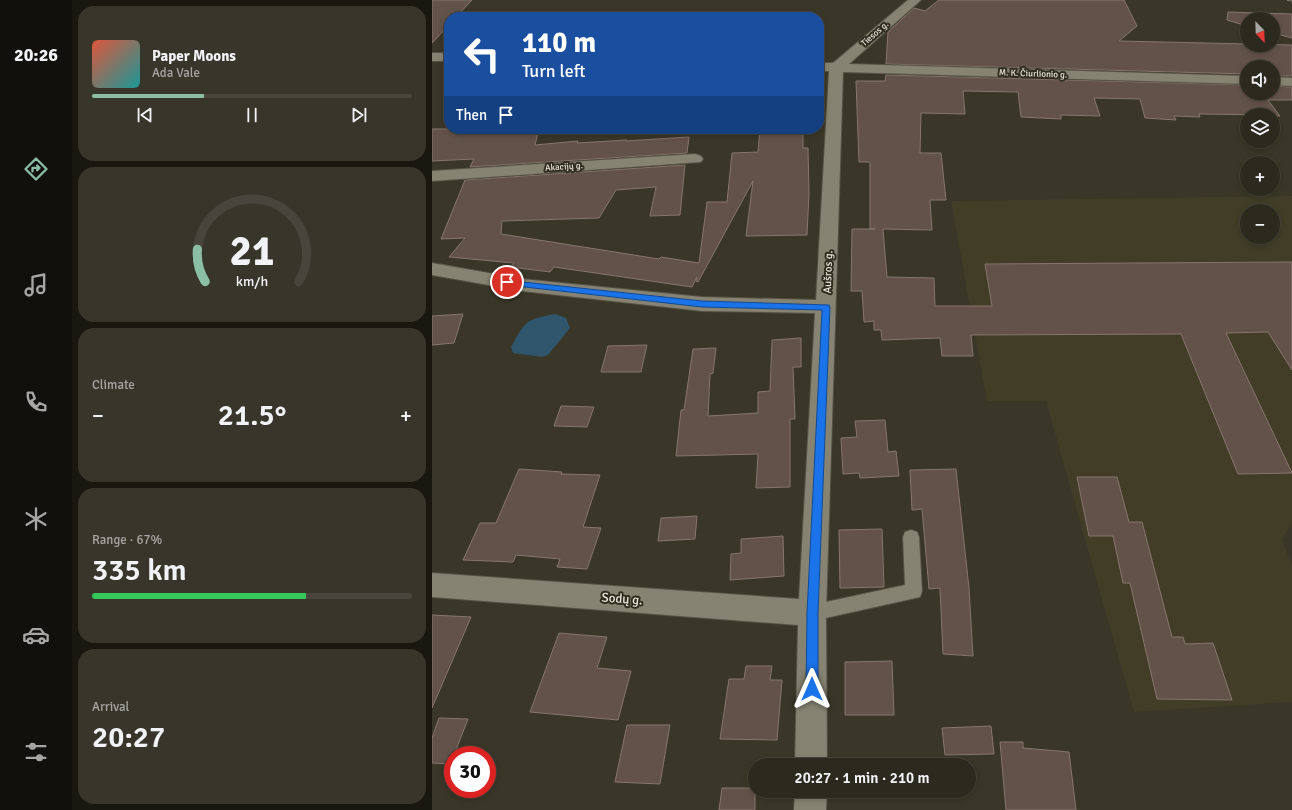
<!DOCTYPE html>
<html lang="en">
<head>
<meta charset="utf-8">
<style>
  body { margin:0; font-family:Signika,sans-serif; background:#38352b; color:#f1f3f6; height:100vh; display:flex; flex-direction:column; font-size:15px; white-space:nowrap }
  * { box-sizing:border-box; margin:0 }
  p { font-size:13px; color:#a6a6a4 }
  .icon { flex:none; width:22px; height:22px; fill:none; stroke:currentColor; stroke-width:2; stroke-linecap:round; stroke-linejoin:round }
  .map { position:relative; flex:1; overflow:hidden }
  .sheet { display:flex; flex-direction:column; gap:6px; padding:6px; background:#181710; width:360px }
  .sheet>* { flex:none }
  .top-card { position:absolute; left:12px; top:12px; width:380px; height:122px; border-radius:16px; box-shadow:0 2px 6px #0003,0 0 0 1px #48453c; background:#1a4fa0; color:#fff; overflow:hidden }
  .needle { width:26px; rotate:157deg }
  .tools { position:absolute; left:808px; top:12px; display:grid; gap:8px }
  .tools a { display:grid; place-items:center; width:40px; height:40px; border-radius:50%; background:#2c291e; box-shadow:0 2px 6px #0003,0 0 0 1px #48453c; font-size:20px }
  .speed { position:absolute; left:12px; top:746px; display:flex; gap:8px; font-size:20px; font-weight:700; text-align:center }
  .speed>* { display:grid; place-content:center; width:52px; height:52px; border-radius:50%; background:#2c291e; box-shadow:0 2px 6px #0003,0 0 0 1px #48453c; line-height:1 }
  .speed .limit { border:6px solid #d22; background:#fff; color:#111 }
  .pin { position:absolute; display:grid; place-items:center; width:34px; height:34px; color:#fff; margin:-17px; border:2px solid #fff; border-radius:50%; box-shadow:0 1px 4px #0007 }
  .me { position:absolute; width:44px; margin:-22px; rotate:0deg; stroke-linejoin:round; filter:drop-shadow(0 0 3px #0008) }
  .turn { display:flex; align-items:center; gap:14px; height:84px; padding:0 12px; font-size:18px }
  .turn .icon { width:52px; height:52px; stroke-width:2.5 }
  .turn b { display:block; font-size:28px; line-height:34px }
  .then { display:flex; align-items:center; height:38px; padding:0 12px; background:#0003; gap:8px; font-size:15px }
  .big { font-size:30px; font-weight:600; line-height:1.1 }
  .sheet .tile { flex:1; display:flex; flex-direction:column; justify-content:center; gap:6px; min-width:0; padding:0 14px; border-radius:16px; background:#38352b }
  .sheet .dial { align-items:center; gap:0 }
  .dial svg { height:104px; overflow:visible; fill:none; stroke:#48453c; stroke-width:7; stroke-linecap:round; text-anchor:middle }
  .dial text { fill:#f1f3f6; stroke:none }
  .song { display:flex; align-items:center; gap:12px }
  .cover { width:48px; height:48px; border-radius:6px; background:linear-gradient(135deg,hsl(10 70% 55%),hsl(180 70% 35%)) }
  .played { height:4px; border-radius:2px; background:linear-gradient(90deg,#8abfa5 35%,#48453c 35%) }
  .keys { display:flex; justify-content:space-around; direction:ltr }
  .heat { display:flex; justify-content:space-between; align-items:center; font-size:22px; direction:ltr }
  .charge { height:6px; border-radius:3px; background:linear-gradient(90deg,#34c759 67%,#48453c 0) }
  .trip { position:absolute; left:316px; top:758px; width:228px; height:40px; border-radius:20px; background:#2c291e; box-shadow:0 2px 6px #0003,0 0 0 1px #48453c; font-weight:600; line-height:40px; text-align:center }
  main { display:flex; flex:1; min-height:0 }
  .dock { display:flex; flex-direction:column; width:72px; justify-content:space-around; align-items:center; background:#12100c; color:#a6a6a4 }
  .dock .icon { width:28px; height:28px }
  .dock .active { color:#8abfa5 }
  .dock b { font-size:18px; color:#f1f3f6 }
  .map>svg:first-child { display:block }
  .built { fill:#413d27; fill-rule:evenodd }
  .water { fill:#2f566c }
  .building { fill:#62524a; stroke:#87766e }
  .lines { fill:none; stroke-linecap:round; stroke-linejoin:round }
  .service-casing { stroke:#555246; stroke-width:2 }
  .minor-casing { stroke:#555246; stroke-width:2 }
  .path { stroke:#888579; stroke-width:1.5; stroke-dasharray:2.5 1; stroke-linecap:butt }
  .service { fill:#868372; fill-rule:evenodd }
  .minor { fill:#868372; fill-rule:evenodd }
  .route { fill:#1a73e8; stroke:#114b97 }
  .labels { text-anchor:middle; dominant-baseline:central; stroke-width:4; stroke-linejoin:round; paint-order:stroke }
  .far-street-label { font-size:9px; fill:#e9e7de; stroke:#302d1e }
  .street-label { font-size:11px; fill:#e9e7de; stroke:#302d1e }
  .near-street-label { font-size:13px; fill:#e9e7de; stroke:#302d1e }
</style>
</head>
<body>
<main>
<nav class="dock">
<b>20:26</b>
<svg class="icon active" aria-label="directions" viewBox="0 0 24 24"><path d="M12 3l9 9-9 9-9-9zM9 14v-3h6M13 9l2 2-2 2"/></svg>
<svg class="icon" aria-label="music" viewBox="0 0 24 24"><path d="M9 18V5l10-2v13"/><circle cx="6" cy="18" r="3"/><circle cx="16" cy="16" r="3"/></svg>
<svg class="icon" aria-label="phone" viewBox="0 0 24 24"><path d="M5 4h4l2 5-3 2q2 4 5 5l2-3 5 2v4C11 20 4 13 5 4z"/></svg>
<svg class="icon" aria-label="climate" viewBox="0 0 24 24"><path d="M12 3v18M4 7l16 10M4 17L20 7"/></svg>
<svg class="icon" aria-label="car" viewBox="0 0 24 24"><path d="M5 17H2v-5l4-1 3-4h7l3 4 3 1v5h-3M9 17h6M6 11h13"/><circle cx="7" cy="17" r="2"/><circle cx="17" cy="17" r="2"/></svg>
<svg class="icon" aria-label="filters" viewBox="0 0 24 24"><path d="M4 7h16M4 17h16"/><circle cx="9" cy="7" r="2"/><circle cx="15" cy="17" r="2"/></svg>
</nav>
<section class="sheet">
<div class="tile">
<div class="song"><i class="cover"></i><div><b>Paper Moons</b><p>Ada Vale</p></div></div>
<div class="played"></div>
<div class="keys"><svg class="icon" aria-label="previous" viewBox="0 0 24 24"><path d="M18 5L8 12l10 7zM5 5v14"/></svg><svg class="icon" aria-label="pause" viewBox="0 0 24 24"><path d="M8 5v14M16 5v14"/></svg><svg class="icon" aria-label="next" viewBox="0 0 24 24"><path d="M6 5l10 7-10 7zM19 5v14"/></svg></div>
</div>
<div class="tile dial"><svg viewBox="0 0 100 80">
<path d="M14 69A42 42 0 1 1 86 69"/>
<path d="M14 69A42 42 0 0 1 8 44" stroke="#8abfa5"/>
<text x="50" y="56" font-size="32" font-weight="700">21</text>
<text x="50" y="72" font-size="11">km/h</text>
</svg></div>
<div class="tile"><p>Climate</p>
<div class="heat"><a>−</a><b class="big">21.5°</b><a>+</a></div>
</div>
<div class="tile"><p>Range · 67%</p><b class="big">335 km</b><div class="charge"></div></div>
<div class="tile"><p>Arrival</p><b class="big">20:27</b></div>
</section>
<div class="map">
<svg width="860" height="810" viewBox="0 0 860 810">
  <rect width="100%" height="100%" fill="#3a3728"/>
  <path class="built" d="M860,196V522L850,540L860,565V702L702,712L614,401H555L519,201ZM815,211H841V237H815Z"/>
  <path class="water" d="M123,314L134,318L138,328L116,355L110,357L81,353L79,347C94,321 92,320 123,314Z"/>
  <g class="building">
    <path d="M0,0H40L24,17H17V25L0,43Z"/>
    <path d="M507,0H692L705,26L687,41L860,45V76H841V67H815V74L454,64L456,32L482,8L493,11Z"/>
    <path d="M796,12L860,14V38L841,33V19H815V26L795,20Z"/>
    <path d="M454,75L815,85V93H841V86L860,87V100H836L848,116H841V115L767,114L768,117L742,116L744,120L713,118L708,99L662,98L668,116L629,115V119L589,117L586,92L531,91L533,114L489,113L488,153H509L514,200H498L500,230L451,229L455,277L502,278L503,306H560L553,264L860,262V370L836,332L794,333L860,473L806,474L749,334L539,335L541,356H510L508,338L450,340L449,330H442V321L432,322L430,291H419L420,229H443H438V162H427L424,81H453Z"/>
    <path d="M0,129H107L103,145L146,141L145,143L195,140L194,141L257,137L255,153L38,167L42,159L0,161Z"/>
    <path d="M328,129H371V148H376L377,194L375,235L314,236L321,181L266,282L264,281L265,277L260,287L122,267L118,272L79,267L82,263L17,257L33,238L9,239L33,180L253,165L248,215L218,216L224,187L184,190L167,218L70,221L69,234L227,259L229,257L267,263L275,202H295L300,153L326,152Z"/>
    <path d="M31,314L22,343L0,345V316Z"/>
    <path d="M369,338V367H361L363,419H358V487L324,488L326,454L244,456L249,410H252L261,349L284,348L281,373L278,374L276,416L326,413V392L338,391L340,340Z"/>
    <path d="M215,345L209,372H169L176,346Z"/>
    <path d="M129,406L162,407L155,427L122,426Z"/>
    <path d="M453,420L456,452L464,451L467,476L428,478L427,473L411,474L409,438L425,437L423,421Z"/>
    <path d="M87,469L130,472L129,474L168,475L151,527L169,528L155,569L125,567L128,559L84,555L81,562L31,560L48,523H64Z"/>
    <path d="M524,469L537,588L541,656L511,654L508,588L497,589L490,509L480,510L478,470Z"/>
    <path d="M645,477H685L697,522H710L740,637H751L753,644L781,643L800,700L725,699L698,583H691L681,536H657Z"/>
    <path d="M265,516L263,539L226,541L229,518Z"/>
    <path d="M450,529L452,587L408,588L407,530Z"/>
    <path d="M351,536L352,576L298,580L299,554L309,553V539Z"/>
    <path d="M0,615L39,617L0,708Z"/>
    <path d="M127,633L175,637L165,668L199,671L186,720L98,712Z"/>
    <path d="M460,661L462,715H413V662Z"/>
    <path d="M314,666H340L338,680H350L345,740L288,739L297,679H312Z"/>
    <path d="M7,718L36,719L22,755H21L19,764L0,763V738Z"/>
    <path d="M195,725H238L228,784L183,782Z"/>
    <path d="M559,726L562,754L513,755L510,728Z"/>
    <path d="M568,742H591V748L637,752L644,810H574Z"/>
    <path d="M290,788H323V810H287Z"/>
  </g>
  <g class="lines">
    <defs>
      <path id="service" d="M479,530L485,532L487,537L490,591L488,597L380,621L374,619L371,613L374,607L380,605L473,585L471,537L473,532Z"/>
      <g id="minor">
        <path d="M476,0H489L417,64L815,76V84L411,72L394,613L395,765H363L366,625L0,597V573L367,599L383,313L270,311L90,291L0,275V263L90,279L270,297L384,300L397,71H387V63H401Z"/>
        <rect x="0" y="53" width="17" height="8"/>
        <path d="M841,77L860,78V86L841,85Z"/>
        <path d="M263,154L269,156L271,159L269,162L0,181V171Z"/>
        <path d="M363,791H395L394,810H362Z"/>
      </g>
    </defs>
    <use href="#service" class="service-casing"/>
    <use href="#minor" class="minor-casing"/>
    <path class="path" d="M855,0L860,1"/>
    <use href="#service" class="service"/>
    <use href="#minor" class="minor"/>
  </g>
  <path class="route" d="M72,280L270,301L397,305L398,307L386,613V689L384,693L380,695L375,693L374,689L375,613L390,310L270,307L75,285L71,282Z"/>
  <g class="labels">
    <g class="far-street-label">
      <text transform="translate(443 34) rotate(-41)">Tiesos g.</text>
      <text transform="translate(601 74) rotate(2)">M. K. Čiurlionio g.</text>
      <text transform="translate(132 167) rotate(-4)">Akacijų g.</text>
    </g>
    <g class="street-label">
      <text transform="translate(396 272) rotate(-88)">Aušros g.</text>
    </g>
    <g class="near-street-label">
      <text transform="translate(190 599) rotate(4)">Sodų g.</text>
    </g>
  </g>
</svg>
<div class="tools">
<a><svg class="needle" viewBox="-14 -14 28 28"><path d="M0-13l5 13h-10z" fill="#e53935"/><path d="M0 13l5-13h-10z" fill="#a6a6a4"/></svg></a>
<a><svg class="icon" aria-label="sound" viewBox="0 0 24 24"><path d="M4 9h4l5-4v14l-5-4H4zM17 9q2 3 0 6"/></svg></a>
<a><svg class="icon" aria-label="layers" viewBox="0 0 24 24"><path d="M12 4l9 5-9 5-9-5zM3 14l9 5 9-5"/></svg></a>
<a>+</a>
<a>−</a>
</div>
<div class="speed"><div class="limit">30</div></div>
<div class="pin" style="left:75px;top:282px;background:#d93025"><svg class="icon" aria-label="arrive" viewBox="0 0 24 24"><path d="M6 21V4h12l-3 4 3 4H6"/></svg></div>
<svg class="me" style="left:380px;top:689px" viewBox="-20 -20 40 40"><path d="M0-17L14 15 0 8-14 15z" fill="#1a73e8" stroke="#fff" stroke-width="4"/></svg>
<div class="trip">20:27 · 1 min · 210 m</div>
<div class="top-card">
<div class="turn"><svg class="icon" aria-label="left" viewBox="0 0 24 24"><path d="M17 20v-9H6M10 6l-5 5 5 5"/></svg><div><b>110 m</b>Turn left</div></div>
<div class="then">Then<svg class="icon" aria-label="arrive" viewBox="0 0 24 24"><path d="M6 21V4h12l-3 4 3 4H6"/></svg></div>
</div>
</div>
</main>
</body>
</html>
